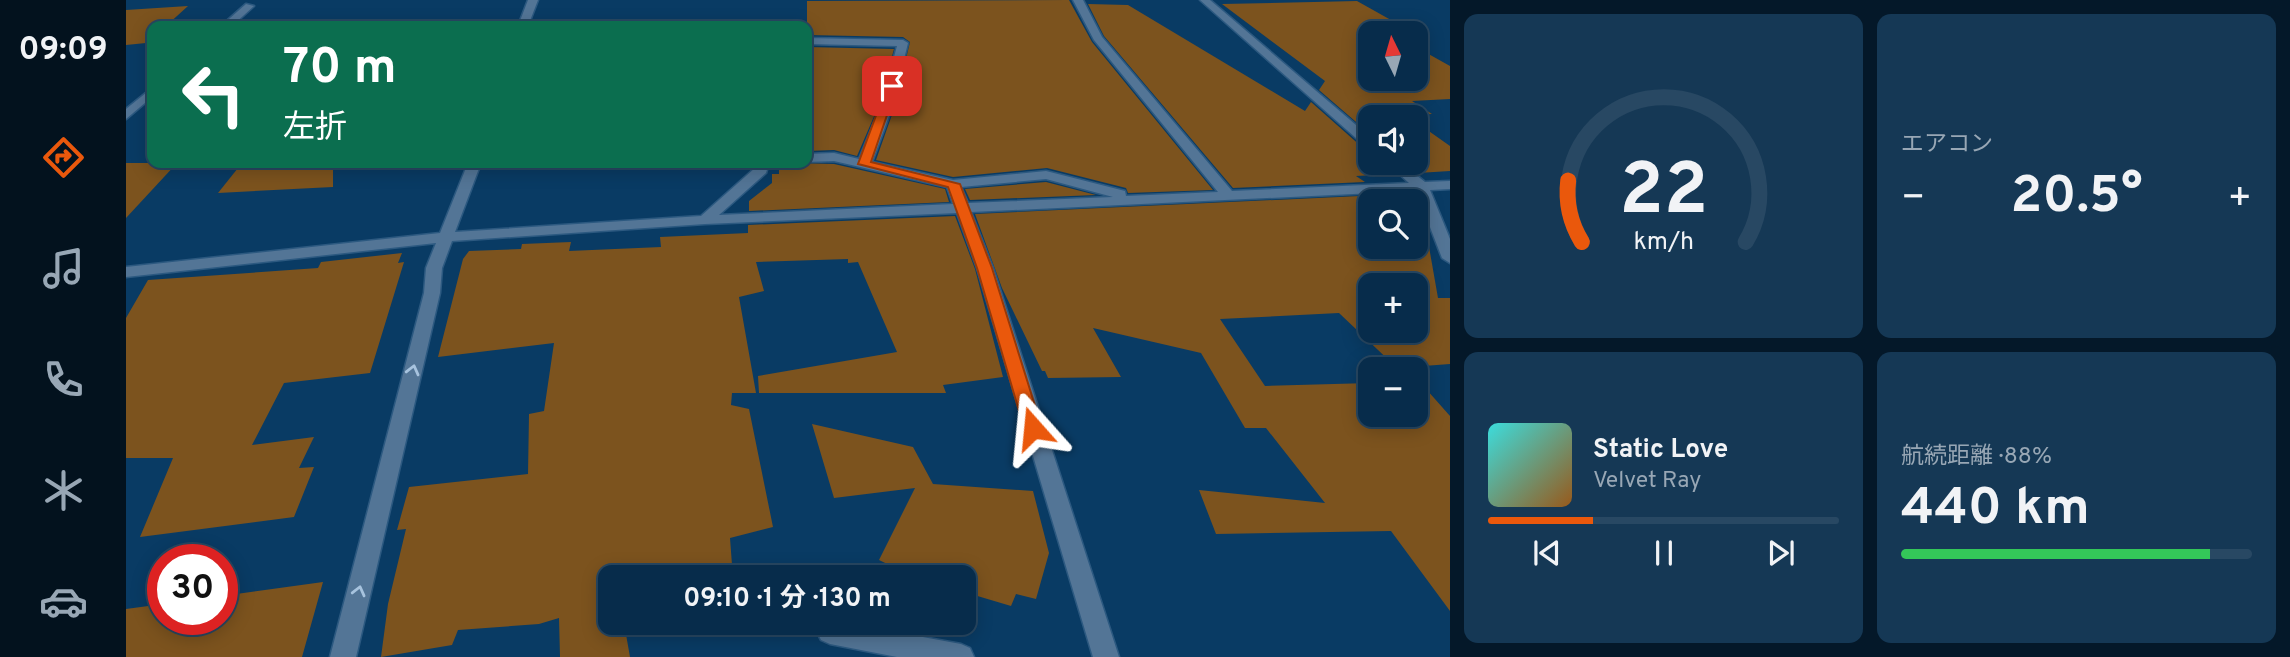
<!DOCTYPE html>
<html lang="ja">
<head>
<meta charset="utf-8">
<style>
  body { margin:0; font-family:Overpass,"Noto Sans JP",sans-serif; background:#153855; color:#f1f3f6; height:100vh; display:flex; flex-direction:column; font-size:26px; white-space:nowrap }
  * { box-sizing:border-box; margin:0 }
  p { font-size:23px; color:#98a7b5 }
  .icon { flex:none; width:38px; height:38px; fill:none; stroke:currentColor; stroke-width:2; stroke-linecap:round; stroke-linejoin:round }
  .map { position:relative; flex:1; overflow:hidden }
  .drawer { display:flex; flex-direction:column; gap:14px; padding:14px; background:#041829; width:840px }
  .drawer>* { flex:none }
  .hud { position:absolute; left:21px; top:21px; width:665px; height:147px; border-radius:14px; box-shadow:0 4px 18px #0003,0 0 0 2px #284863; background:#0b6e4f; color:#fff; overflow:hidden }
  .needle { width:46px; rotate:355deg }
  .fabs { position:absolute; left:1232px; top:21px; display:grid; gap:14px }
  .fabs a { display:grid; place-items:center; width:70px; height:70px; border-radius:14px; background:#072c4b; box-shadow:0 4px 18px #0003,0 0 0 2px #284863; font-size:35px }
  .speed { position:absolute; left:21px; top:544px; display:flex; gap:14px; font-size:35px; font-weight:700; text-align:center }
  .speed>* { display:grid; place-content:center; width:91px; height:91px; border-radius:50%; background:#072c4b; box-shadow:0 4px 18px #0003,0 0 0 2px #284863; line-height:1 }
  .speed .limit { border:10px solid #d22; background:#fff; color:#111 }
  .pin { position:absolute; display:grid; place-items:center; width:60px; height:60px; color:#fff; margin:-30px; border-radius:14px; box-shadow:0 4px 10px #0006 }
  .me { position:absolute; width:77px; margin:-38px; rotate:342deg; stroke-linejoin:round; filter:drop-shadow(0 0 5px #0008) }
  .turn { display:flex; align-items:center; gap:24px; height:147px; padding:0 21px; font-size:32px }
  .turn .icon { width:91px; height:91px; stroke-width:2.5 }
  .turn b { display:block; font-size:49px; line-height:60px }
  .big { font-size:52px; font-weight:700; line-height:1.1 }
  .drawer .tile { flex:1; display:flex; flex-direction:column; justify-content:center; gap:10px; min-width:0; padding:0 24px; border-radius:14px; background:#153855 }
  .drawer .dial { align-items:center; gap:0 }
  .dial svg { height:182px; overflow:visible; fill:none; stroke:#284863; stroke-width:7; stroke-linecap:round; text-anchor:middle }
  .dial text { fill:#f1f3f6; stroke:none }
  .song { display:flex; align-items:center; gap:21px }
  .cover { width:84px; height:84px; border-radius:10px; background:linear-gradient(135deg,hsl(180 70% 55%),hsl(30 70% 35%)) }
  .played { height:7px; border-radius:4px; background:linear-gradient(90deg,#ea580c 30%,#284863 30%) }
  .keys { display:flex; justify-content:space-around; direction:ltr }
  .heat { display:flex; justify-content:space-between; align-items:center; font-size:38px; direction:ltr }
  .charge { height:10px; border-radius:5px; background:linear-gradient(90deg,#34c759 88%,#284863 0) }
  .drawer .tiles { flex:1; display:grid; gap:14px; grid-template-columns:repeat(2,1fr) }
  .trip { position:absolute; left:472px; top:565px; width:378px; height:70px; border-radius:14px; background:#072c4b; box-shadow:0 4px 18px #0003,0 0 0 2px #284863; font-weight:700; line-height:70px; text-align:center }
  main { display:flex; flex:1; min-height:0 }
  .tab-bar { display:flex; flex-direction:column; width:126px; justify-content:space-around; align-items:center; background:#03121e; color:#98a7b5 }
  .tab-bar .icon { width:49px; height:49px }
  .tab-bar .selected { color:#ea580c }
  .tab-bar b { font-size:32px; color:#f1f3f6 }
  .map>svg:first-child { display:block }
  .building { fill:#7c531e; fill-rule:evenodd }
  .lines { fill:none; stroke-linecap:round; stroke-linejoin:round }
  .minor-casing { stroke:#2c5980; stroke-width:3 }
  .minor { fill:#537596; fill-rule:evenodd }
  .oneway { stroke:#a7c3de }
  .route { fill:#ea580c; stroke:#983908; stroke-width:2 }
</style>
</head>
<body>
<main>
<nav class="tab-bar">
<b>09:09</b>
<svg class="icon selected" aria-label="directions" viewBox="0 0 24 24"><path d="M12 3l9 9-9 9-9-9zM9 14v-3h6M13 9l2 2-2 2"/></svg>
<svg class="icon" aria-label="music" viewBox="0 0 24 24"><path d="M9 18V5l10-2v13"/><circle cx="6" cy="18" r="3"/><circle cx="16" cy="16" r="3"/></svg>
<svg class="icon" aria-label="phone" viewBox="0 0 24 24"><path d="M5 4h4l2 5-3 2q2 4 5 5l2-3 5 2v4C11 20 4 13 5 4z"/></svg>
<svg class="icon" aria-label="climate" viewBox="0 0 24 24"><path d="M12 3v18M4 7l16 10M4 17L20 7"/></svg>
<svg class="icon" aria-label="car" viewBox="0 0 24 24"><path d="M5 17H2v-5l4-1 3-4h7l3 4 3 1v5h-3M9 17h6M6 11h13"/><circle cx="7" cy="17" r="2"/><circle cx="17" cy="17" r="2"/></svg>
</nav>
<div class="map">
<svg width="1324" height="657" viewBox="0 0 1324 657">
  <rect width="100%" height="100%" fill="#093b64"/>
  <g class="building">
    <path d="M943,0L966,42L1087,190L1002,193L1000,188L921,168L827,177L750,160L768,109L784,42L777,37L681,35V1Z"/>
    <path d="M1231,1L1281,29L1259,30L1266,33H1244V79H1290V47L1324,66V99L1286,101L1306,114L1244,117V134L1193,90L1199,81L1096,4Z"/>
    <path d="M962,4L1002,5L1179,111L1185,102L1237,148L1244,149V163H1259L1269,174L1230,176L1239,182L1107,188L978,36Z"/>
    <path d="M62,6L40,26H26V38L20,43L0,45V10Z"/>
    <path d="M681,47L768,49L752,107L731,156L708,150L681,151Z"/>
    <path d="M1290,122L1324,146V171L1292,173L1279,163H1290Z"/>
    <path d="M0,163H51L0,218Z"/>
    <path d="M116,163H207V187L92,193Z"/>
    <path d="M666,163L708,164L819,189L823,202L623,211V201L646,183V174H653V165Z"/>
    <path d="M920,182L970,195L844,200L839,189Z"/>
    <path d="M1255,195L1262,201H1244V247H1290V231L1302,241L1312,298H1324V364L1271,368L1213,313L1094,319L1139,386L1244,383V415H1290V381H1293L1324,416V611L1265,531L1090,534L1073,490L1199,503L1140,428H1119L1075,353L967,328L995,377L922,378L919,371H916L876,288L849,214ZM1244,285H1290V331H1244Z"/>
    <path d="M829,216L849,269L877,377L817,385L820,393H633L632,376L771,352L732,262L722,263V259L630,262L638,291L613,297L630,393H606L605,405L623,409L647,527L604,538L607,578H485V623H498L504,657H434L433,618L413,624L332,630L326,645L255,657L262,604L280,529L271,530L283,487L402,474L403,414L418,411L428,343L312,357L337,259L343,251L395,249L396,244L445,242L443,251L535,247L534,237L622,233V225Z"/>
    <path d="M276,253L272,263L278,262L244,373L158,383L126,445L188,437L173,468L188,467L168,517L14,537L47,458H0V318L22,280L192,268L195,262Z"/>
    <path d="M686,424L787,447L807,484L907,491L923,553L910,599L890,594L885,606L838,592V578H790L753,560L789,488L708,498Z"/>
    <path d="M197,582L176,657H0V609L37,604V620H96V596Z"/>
  </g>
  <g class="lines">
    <defs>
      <g id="minor">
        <path d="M402,0H412L402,26H392Z"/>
        <path d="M947,0H957L976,37L1106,191L1283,183L1261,163H1275L1299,182L1324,181V189L1304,190L1324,239V263L1316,258L1290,191L845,212L867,268L993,657H967L851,268L831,213L579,224L326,241L316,268L314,293L230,657H204L298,293L300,268L310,243L0,277V267L314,233L342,163H355L329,232L575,216L629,168L631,163H643L640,173L593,215L827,204L821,187L708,161L681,162V154L708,153L733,159L754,108L771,46L681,44V38L777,40L782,43L766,108L746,162L827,180L920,171L999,191L1000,196L1092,192L968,40ZM920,179L987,197L842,203L835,187Z"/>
        <path d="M1074,0H1084L1244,137V147L1239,146Z"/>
        <path d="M120,4L128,6L106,26H95Z"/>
        <path d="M26,88V97L0,119V109Z"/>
        <path d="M696,623H720L835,644L844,648L848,657H771L704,644L695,640L691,632Z"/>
      </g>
    </defs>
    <use href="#minor" class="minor-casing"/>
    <use href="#minor" class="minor"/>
  </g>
  <defs><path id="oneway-chevron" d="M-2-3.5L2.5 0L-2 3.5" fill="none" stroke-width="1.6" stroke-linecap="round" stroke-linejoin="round" transform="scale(1.75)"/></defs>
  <g class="oneway">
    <use href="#oneway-chevron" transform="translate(287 370) rotate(-76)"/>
    <use href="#oneway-chevron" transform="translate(233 591) rotate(-76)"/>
  </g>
  <path class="route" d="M766,83L771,86L745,162L834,184L866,268L916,428L913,433H900L898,428L851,268L822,187L732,164L761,86Z"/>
</svg>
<div class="fabs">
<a><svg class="needle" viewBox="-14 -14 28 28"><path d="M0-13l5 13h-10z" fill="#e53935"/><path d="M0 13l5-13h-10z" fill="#98a7b5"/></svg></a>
<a><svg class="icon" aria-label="sound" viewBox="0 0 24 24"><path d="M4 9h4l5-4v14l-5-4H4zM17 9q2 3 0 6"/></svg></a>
<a><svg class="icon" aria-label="search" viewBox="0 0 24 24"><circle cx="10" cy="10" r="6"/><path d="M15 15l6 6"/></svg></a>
<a>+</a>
<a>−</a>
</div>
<div class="speed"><div class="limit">30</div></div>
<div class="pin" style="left:766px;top:86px;background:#d93025"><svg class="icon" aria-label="arrive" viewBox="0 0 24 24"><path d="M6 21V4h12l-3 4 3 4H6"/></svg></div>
<svg class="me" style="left:907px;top:428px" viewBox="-20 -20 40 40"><path d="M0-17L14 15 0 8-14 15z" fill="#ea580c" stroke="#fff" stroke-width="4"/></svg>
<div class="trip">09:10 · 1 分 · 130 m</div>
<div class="hud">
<div class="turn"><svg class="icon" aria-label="left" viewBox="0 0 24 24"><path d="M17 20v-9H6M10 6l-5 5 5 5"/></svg><div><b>70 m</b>左折</div></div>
</div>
</div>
<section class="drawer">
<div class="tiles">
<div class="tile dial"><svg viewBox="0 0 100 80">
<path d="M14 69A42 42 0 1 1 86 69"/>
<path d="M14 69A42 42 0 0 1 8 42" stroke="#ea580c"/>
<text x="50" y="56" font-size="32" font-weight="700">22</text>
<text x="50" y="72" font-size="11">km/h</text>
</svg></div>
<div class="tile"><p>エアコン</p>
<div class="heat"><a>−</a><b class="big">20.5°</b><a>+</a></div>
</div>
<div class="tile">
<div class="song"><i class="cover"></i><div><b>Static Love</b><p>Velvet Ray</p></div></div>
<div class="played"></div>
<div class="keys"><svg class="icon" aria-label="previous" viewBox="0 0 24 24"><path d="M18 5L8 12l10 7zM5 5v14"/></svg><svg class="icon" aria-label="pause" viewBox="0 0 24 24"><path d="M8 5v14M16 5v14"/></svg><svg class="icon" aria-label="next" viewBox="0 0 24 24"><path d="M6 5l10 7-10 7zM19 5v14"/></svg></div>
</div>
<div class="tile"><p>航続距離 · 88%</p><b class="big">440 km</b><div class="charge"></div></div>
</div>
</section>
</main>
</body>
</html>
